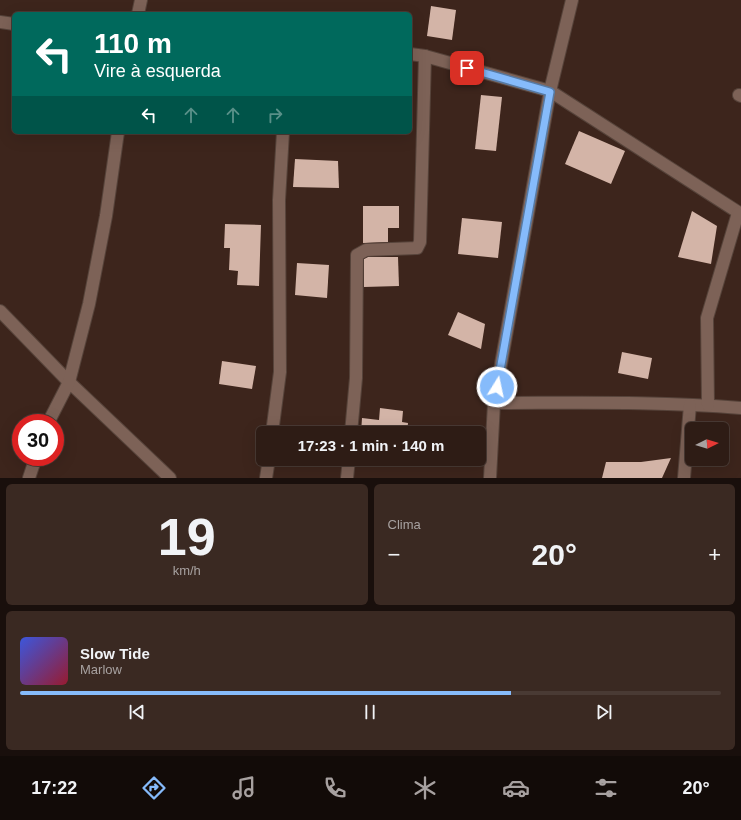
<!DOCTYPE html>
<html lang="pt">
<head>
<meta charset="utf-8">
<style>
  body { margin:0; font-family:Arial,sans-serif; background:#3a2922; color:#f1f3f6; height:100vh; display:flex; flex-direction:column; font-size:15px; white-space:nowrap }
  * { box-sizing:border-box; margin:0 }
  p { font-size:13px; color:#a7a1a0 }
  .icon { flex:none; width:22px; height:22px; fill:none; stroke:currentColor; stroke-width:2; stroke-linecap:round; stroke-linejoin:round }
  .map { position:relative; height:478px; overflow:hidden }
  .sheet { display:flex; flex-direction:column; gap:6px; padding:6px; background:#190f0c; flex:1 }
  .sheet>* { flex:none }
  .top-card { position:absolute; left:12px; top:12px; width:400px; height:122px; border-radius:6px; box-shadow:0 4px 16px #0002,0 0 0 1px #493a34; background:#00695c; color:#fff; overflow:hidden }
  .needle { width:26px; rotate:85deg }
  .controls { position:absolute; left:685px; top:422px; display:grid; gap:8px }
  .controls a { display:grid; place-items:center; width:44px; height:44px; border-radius:6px; background:#2e1c15; box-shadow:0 4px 16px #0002,0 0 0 1px #493a34; font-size:20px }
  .speed { position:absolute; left:12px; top:414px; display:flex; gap:8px; font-size:20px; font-weight:700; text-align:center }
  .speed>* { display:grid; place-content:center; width:52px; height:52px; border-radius:50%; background:#2e1c15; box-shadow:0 4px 16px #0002,0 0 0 1px #493a34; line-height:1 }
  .speed .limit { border:6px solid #d22; background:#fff; color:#111 }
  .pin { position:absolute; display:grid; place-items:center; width:34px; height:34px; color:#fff; margin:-17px; border-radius:8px; box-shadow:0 2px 6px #0006 }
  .me { position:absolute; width:44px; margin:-22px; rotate:10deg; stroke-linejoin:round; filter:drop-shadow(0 0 3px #0008) }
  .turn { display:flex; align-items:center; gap:14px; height:84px; padding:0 16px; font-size:18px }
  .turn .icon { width:52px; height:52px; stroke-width:2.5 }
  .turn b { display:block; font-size:28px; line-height:34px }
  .lanes { display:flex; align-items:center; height:38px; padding:0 16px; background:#0003; justify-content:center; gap:20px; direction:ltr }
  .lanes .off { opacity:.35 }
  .big { font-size:30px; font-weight:600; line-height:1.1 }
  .sheet .widget { flex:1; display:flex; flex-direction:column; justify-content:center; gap:6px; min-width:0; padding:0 14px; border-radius:6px; background:#3a2922 }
  .sheet .dial { align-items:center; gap:0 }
  .dial b { font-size:52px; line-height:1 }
  .song { display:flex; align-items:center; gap:12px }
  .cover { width:48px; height:48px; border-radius:6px; background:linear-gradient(135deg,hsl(230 70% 55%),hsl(350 70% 35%)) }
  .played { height:4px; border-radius:2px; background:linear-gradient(90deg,#86bbfb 70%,#493a34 70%) }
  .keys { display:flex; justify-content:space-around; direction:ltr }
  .heat { display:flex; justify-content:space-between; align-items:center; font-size:22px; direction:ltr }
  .sheet .tiles { flex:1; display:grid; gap:6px; grid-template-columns:1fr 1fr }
  .widget:last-child { grid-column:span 2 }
  .trip { position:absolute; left:256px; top:426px; width:230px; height:40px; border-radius:6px; background:#2e1c15; box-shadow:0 4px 16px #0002,0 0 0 1px #493a34; font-weight:600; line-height:40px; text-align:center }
  .tab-bar { display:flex; height:64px; justify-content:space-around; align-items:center; background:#120b08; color:#a7a1a0 }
  .tab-bar .icon { width:28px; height:28px }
  .tab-bar .current { color:#86bbfb }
  .tab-bar b { font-size:18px; color:#f1f3f6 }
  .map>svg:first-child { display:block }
  .building { fill:#d3b4a7 }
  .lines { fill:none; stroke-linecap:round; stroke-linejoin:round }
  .street-casing { stroke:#56433a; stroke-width:14 }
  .street { stroke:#7d6257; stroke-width:12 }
  .route-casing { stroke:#577aa3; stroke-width:10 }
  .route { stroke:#86bbfb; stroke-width:7 }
</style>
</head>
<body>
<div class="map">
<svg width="741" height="478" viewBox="0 0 741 478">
  <rect width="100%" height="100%" fill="#3d251c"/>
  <g class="building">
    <path d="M431,6L456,10L452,40L427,36Z"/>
    <path d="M481,95L502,97L496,151L475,149Z"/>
    <path d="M579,131L625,151L611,184L565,164Z"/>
    <path d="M295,159L338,161L339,188L293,187Z"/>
    <path d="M363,206H399V228H388V242L363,243Z"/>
    <path d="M692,211L717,226L711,264L678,257Z"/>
    <path d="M462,218L502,222L498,258L458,254Z"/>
    <path d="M225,224L261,225L259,286L237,285L238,271L229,270L230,248H224Z"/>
    <path d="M368,257H398L399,286L364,287V259Z"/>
    <path d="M297,263L329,265L327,298L295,295Z"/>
    <path d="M458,312L485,324L481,349L448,335Z"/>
    <path d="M622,352L652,358L648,379L618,373Z"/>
    <path d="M222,361L256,366L252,389L219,384Z"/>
    <path d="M380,408L403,411L402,422L408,423L407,433H361L362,418L379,420Z"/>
    <path d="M671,458L662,478H602L606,462H641Z"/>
  </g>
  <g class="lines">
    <defs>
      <g id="street">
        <path d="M138,14L141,0"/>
        <path d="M0,22L14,24"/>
        <path d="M410,54L425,56L550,91L741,214"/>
        <path d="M739,95L741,96"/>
        <path d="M0,311L69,382L170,478"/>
        <path d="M494,403C576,403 659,401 741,408"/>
        <path d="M708,405L707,318L738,213"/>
        <path d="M48,423L69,382L89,304L106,216L118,132"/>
        <path d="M272,433L280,372L279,200L283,132"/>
        <path d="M351,433L356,378L357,255L366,250L417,248L420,242L425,56"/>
        <path d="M29,478L36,457"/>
        <path d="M266,478L269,459"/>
        <path d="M347,478L349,459"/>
        <path d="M490,478L494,403L550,91L572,0"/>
        <path d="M684,478L690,405"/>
      </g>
    </defs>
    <use href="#street" class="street-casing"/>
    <use href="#street" class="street"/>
  </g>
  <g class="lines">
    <defs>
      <path id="route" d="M467,68L550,92L497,387"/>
    </defs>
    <use href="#route" class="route-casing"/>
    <use href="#route" class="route"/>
  </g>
</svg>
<div class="controls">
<a><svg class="needle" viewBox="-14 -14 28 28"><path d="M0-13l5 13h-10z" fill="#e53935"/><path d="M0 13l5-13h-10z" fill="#a7a1a0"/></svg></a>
</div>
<div class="speed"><div class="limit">30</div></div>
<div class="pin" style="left:467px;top:68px;background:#d93025"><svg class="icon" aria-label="arrive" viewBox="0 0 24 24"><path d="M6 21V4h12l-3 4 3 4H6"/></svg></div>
<svg class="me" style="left:497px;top:387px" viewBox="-20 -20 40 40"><circle r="17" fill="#86bbfb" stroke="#fff" stroke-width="3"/><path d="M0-11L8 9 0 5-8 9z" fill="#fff"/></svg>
<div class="trip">17:23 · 1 min · 140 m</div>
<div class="top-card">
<div class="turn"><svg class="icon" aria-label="left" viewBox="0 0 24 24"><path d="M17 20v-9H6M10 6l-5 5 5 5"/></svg><div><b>110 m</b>Vire à esquerda</div></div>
<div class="lanes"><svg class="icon" aria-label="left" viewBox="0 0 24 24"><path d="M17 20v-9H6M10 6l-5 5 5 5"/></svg><svg class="icon off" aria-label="ahead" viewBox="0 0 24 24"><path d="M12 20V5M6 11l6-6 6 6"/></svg><svg class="icon off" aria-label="ahead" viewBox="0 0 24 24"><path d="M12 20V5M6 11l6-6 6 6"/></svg><svg class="icon off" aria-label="right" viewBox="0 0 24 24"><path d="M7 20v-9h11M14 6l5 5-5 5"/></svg></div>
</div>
</div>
<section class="sheet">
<div class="tiles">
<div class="widget dial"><b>19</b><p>km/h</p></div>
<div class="widget"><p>Clima</p>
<div class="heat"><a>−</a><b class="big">20°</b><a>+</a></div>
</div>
<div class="widget">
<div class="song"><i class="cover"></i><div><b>Slow Tide</b><p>Marlow</p></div></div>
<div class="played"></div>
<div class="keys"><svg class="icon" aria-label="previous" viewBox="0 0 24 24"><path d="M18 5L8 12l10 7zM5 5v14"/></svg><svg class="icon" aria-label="pause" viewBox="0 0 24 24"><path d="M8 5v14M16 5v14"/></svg><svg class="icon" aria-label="next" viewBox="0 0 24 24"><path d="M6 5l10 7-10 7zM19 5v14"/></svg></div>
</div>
</div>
</section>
<nav class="tab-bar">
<b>17:22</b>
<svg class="icon current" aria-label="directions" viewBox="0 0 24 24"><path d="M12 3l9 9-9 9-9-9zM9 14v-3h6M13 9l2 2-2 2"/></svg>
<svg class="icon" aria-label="music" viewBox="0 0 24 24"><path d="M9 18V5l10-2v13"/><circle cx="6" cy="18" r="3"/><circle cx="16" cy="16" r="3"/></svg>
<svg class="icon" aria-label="phone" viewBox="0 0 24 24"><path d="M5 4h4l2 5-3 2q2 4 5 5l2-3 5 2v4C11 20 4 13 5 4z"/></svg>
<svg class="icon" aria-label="climate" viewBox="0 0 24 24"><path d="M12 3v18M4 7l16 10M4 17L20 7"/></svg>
<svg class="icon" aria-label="car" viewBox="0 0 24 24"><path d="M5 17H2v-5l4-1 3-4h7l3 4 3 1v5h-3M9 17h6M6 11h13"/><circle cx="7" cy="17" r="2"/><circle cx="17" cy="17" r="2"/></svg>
<svg class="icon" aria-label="filters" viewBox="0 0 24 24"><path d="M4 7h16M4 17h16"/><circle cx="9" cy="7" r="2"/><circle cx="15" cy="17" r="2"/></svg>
<b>20°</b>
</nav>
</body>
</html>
